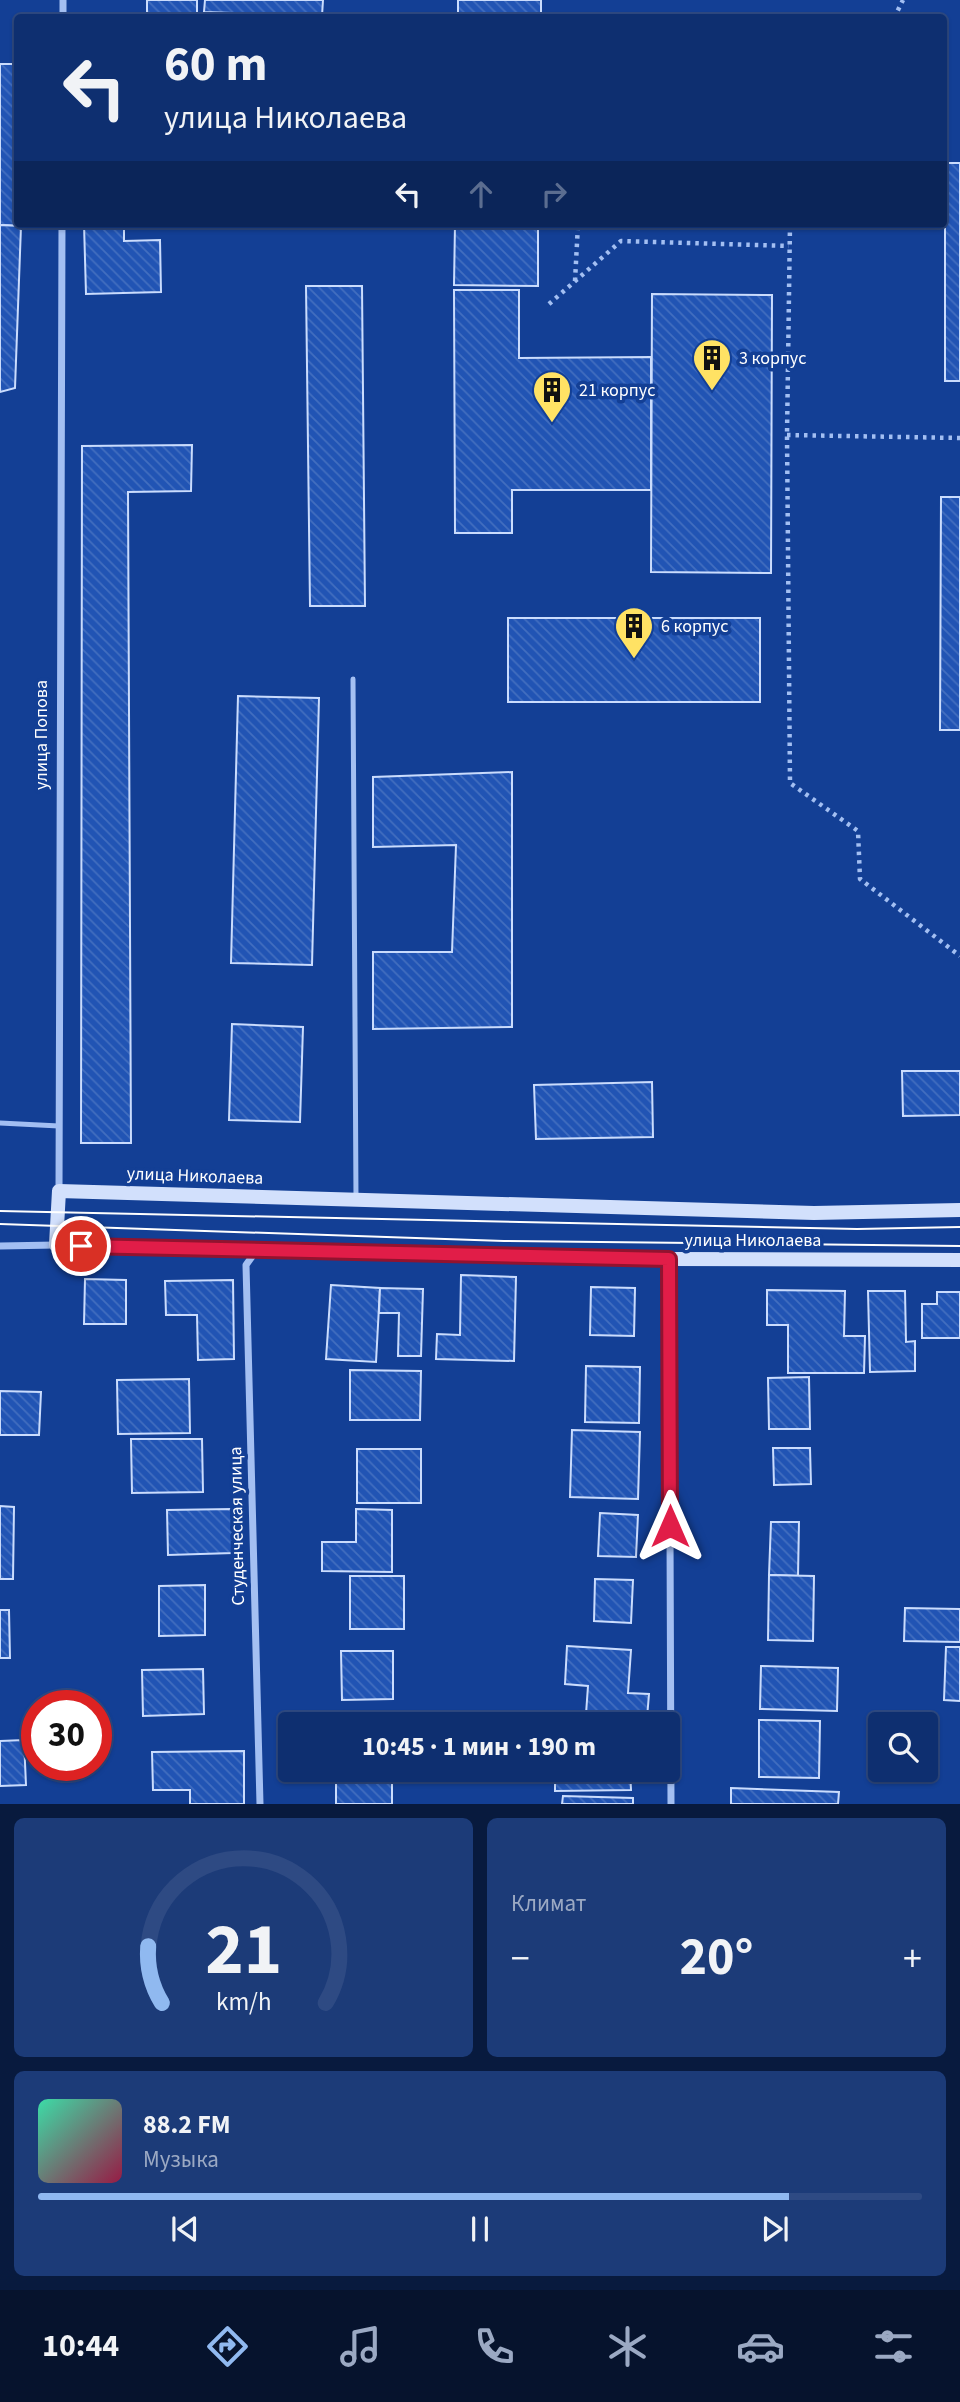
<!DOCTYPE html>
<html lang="ru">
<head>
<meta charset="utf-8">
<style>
  body { margin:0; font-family:"Source Sans 3",sans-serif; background:#1c3b78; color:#f1f3f6; height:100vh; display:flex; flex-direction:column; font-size:26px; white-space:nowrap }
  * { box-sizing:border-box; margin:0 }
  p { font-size:23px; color:#9ba9c3 }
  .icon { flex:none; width:38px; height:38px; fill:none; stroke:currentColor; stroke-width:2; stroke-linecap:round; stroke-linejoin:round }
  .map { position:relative; height:1804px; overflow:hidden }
  .drawer { display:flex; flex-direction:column; gap:14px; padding:14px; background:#081a3e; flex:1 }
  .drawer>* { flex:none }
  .guide { position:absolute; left:14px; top:14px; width:933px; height:214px; border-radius:7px; box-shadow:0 2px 5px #0004,0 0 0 2px #2e4a83; background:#0e2f70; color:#f1f3f6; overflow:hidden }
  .buttons { position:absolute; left:868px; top:1712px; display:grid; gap:14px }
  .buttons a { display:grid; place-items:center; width:70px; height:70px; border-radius:7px; background:#0e2f70; box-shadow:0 2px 5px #0004,0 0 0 2px #2e4a83; font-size:35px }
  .speed { position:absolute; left:21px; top:1690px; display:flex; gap:14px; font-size:35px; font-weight:700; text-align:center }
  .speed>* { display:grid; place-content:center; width:91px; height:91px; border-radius:50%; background:#0e2f70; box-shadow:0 2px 5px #0004,0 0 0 2px #2e4a83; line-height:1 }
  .speed .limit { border:10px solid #d22; background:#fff; color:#111 }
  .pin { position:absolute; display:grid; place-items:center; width:60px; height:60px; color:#fff; margin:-30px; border:4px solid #fff; border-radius:50%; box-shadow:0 2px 7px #0007 }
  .me { position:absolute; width:77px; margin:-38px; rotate:0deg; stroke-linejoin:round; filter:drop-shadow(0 0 5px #0008) }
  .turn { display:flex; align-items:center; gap:24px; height:147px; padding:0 35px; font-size:32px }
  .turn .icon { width:91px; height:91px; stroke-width:2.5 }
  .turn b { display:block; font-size:49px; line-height:60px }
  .lanes { display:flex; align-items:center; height:66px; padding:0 35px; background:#0003; justify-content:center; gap:35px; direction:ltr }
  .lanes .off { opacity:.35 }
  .big { font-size:52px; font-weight:700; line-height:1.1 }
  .drawer .tile { flex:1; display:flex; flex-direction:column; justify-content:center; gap:10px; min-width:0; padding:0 24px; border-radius:10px; background:#1c3b78 }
  .drawer .dial { align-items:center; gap:0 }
  .dial svg { height:182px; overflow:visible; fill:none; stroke:#2e4a83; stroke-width:7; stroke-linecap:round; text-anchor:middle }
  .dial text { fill:#f1f3f6; stroke:none }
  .song { display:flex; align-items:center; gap:21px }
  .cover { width:84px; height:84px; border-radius:10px; background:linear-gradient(135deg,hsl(160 70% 55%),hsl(340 70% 35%)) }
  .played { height:7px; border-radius:4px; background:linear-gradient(90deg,#90b9f0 85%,#2e4a83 85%) }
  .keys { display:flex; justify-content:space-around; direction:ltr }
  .heat { display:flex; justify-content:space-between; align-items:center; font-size:38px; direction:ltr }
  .drawer .tiles { flex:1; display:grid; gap:14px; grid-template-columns:1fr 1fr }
  .tile:last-child { grid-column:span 2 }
  .trip { position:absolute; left:278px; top:1712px; width:402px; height:70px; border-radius:7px; background:#0e2f70; box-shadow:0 2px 5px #0004,0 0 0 2px #2e4a83; font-weight:700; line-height:70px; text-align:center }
  .tab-bar { display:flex; height:112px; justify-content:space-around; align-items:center; background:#06132d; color:#9ba9c3 }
  .tab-bar .icon { width:49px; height:49px }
  .tab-bar .current { color:#90b9f0 }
  .tab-bar b { font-size:32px; color:#f1f3f6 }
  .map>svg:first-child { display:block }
  .building { fill:url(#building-back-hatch); stroke:#cadcfd; stroke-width:2 }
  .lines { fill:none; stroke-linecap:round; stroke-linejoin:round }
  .path { stroke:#a3bff2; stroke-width:4.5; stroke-dasharray:3.5 5; stroke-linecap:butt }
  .lane { stroke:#a3bff2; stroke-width:5 }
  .street { stroke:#a3bff2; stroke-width:7 }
  .secondary { stroke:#d2e0fc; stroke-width:14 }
  .tram { stroke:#fff; stroke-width:2 }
  .route-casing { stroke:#92132f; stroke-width:18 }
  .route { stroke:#e11d48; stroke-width:12 }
  .labels { text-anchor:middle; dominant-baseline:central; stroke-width:7; stroke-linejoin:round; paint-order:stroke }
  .poi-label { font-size:18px; fill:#fff; stroke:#133f95; text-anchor:start }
  .street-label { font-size:18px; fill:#fff; stroke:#133f95 }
</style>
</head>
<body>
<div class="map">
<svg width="960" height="1804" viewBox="0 0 960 1804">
  <defs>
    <pattern id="building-back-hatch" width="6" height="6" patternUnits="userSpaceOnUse" patternTransform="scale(1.75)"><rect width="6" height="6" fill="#2154b4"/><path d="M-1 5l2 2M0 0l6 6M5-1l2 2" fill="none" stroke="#426ebf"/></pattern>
  </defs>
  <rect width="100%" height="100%" fill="#133f95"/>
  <g class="building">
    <rect x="147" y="0" width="50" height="18"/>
    <path d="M205,0H323L322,16L204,12Z"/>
    <rect x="458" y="0" width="83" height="18"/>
    <path d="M0,64H18V224L21,226L0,225Z"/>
    <rect x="945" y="163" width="15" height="218"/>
    <path d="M84,224H124V241L160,240L161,292L86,294Z"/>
    <path d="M455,224H538V286L454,285Z"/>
    <path d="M0,225L21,226L15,388L0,392Z"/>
    <path d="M306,286H362L365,606H310Z"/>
    <path d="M454,290H519V358L651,357V490H512V533H455Z"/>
    <path d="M652,294L772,295L771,573L651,572Z"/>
    <path d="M192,445L191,491L128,492L131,1143H81L82,446Z"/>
    <path d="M941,497H960V730H940Z"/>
    <rect x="508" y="618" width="252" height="84"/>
    <path d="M238,696L319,698L312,965L231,963Z"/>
    <path d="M512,772V1027L373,1029V952H452L456,845L373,847V777Z"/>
    <path d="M232,1024L303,1027L300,1122L229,1120Z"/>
    <path d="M902,1071H960V1115L903,1116Z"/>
    <path d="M652,1082L653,1137L536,1139L534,1085Z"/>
    <path d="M461,1275L516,1277L514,1361L436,1359L437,1334L460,1335Z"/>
    <path d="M85,1279L126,1280V1324H84Z"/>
    <path d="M233,1280L234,1359L198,1360L197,1315H166L165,1281Z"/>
    <path d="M331,1285L380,1288L376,1362L326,1359Z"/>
    <path d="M591,1287L635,1288L634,1336L590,1335Z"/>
    <path d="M380,1288L423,1289L421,1356H398L399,1313H379Z"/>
    <path d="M767,1290L845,1291L844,1336H865L864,1373H788V1325H767Z"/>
    <path d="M868,1291H905L906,1342L915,1341V1371L870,1372Z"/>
    <path d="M937,1292H960V1338H922V1304H937Z"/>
    <path d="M586,1366L640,1367L639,1423L585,1422Z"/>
    <path d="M350,1370L421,1371L420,1420H350Z"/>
    <path d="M809,1377L810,1429H769L768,1378Z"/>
    <path d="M189,1379L190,1433L118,1434L117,1380Z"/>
    <path d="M0,1391L41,1392L39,1435H0Z"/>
    <path d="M572,1430L640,1432L638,1499L570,1497Z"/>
    <path d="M131,1439H202L203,1492L132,1493Z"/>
    <path d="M773,1448H810L811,1484L774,1485Z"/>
    <rect x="357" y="1449" width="64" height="54"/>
    <path d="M0,1506L14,1507L13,1579H0Z"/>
    <path d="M232,1509L233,1553L168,1555L167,1510Z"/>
    <path d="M356,1509L392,1510V1572L322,1571V1542H356Z"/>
    <path d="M600,1513L638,1515L636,1557L598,1556Z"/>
    <path d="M771,1522H799L798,1576L769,1575Z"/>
    <path d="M769,1575L814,1576L813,1641L768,1640Z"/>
    <rect x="350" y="1576" width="54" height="53"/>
    <path d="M595,1579L633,1580L631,1623L594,1621Z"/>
    <path d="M205,1585V1635L159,1636V1586Z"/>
    <path d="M905,1608L960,1609V1642L904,1641Z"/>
    <path d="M0,1610H9L10,1658H0Z"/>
    <path d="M567,1646L631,1650L628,1693L649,1694L647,1718L586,1714L588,1686L565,1684Z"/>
    <path d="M946,1647H960V1701L944,1700Z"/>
    <path d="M341,1651H393V1699L342,1700Z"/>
    <path d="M761,1666L838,1668L837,1711L760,1709Z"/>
    <path d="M203,1669L204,1714L143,1716L142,1670Z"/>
    <path d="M759,1720L820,1721L819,1778L759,1777Z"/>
    <rect x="338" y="1722" width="56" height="2"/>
    <path d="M24,1740L26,1785L0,1786V1741Z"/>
    <path d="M244,1751V1804H190V1790H153L152,1752Z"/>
    <path d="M555,1769H630L631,1790L555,1791Z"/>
    <rect x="336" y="1776" width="56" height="28"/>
    <path d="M731,1788L839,1792L838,1804H731Z"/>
    <path d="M563,1796L633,1798V1804H562Z"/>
  </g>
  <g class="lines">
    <g class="path">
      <path d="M894,18L903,0"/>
      <path d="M790,224L787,435L790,783L858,831L860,879L960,956"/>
      <path d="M575,281L578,224"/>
      <path d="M549,304L621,241L789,246"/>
      <path d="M787,435L960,438"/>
    </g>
    <g class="lane">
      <path d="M353,679L356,1198"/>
      <path d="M0,1123L59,1126"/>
    </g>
    <g class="street">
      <path d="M63,18V0"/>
      <path d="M59,1191L62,224"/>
      <path d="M0,1246L56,1245"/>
      <path d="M256,1251L246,1265L260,1804"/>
      <path d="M669,1259L671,1804"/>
    </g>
    <path class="secondary" d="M960,1210L814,1213L59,1191L56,1245L669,1259L960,1260"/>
    <g class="tram">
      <path d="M0,1211L857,1229L960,1227"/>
      <path d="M0,1224L504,1241L960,1246"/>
    </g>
  </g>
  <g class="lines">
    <defs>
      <path id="route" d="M81,1246L669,1259L670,1526"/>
    </defs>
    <use href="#route" class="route-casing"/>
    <use href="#route" class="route"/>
  </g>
  <defs>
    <symbol id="building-pin" viewBox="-11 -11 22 30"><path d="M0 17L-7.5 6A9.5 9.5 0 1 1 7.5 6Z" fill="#ffe264" stroke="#133f95"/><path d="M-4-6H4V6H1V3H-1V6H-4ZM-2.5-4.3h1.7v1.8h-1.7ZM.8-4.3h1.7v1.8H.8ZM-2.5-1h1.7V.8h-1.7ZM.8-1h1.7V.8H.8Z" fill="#111"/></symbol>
  </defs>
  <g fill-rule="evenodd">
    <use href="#building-pin" x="690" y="336" width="44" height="60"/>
    <use href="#building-pin" x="530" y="368" width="44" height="60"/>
    <use href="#building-pin" x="612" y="604" width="44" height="60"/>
  </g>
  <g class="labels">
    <g class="poi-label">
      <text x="739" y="358">3 корпус</text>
      <text x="579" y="390">21 корпус</text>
      <text x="661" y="626">6 корпус</text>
    </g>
    <g class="street-label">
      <text transform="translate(41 735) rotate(-90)">улица Попова</text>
      <text transform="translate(195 1176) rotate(2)">улица Николаева</text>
      <text x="753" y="1240">улица Николаева</text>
      <text transform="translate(237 1526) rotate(-91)">Студенческая улица</text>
    </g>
  </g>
</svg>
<div class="buttons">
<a><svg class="icon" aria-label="search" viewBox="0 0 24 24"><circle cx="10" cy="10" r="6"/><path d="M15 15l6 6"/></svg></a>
</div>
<div class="speed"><div class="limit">30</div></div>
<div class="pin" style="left:81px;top:1246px;background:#d93025"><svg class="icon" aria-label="arrive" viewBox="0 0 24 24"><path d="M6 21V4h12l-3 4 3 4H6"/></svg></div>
<svg class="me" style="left:670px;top:1526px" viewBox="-20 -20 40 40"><path d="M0-17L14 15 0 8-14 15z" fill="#e11d48" stroke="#fff" stroke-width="4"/></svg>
<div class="trip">10:45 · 1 мин · 190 m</div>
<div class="guide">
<div class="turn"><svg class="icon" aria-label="left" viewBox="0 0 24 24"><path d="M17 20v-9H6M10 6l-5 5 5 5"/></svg><div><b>60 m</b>улица Николаева</div></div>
<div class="lanes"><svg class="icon" aria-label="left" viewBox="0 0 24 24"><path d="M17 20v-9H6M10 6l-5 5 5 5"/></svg><svg class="icon off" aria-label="ahead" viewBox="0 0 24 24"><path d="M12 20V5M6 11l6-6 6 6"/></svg><svg class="icon off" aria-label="right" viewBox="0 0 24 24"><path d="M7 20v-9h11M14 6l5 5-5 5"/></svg></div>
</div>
</div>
<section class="drawer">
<div class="tiles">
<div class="tile dial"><svg viewBox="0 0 100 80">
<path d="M14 69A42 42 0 1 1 86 69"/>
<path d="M14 69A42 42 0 0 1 8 44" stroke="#90b9f0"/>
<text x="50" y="56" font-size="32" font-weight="700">21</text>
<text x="50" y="72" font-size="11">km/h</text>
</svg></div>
<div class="tile"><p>Климат</p>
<div class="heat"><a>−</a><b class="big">20°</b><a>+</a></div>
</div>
<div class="tile">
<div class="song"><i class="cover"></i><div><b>88.2 FM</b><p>Музыка</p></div></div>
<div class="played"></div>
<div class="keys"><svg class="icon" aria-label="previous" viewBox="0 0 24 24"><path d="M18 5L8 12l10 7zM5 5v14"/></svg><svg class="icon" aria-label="pause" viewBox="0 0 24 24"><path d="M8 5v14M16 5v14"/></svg><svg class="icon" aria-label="next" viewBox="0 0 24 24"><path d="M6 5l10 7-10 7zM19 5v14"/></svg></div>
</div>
</div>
</section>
<nav class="tab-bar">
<b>10:44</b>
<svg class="icon current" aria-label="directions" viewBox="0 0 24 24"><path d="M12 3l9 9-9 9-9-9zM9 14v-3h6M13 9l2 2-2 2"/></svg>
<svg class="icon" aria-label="music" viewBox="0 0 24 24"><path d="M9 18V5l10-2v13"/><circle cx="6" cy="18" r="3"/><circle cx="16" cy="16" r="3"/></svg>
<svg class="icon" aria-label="phone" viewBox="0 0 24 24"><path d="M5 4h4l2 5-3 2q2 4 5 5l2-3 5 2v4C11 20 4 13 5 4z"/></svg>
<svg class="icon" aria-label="climate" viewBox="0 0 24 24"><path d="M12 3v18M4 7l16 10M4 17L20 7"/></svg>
<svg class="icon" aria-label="car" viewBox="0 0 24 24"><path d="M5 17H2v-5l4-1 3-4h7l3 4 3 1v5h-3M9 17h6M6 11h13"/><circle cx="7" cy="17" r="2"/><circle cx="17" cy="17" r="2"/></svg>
<svg class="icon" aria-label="filters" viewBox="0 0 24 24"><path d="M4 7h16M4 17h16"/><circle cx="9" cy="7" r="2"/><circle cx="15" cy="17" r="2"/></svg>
</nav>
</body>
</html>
